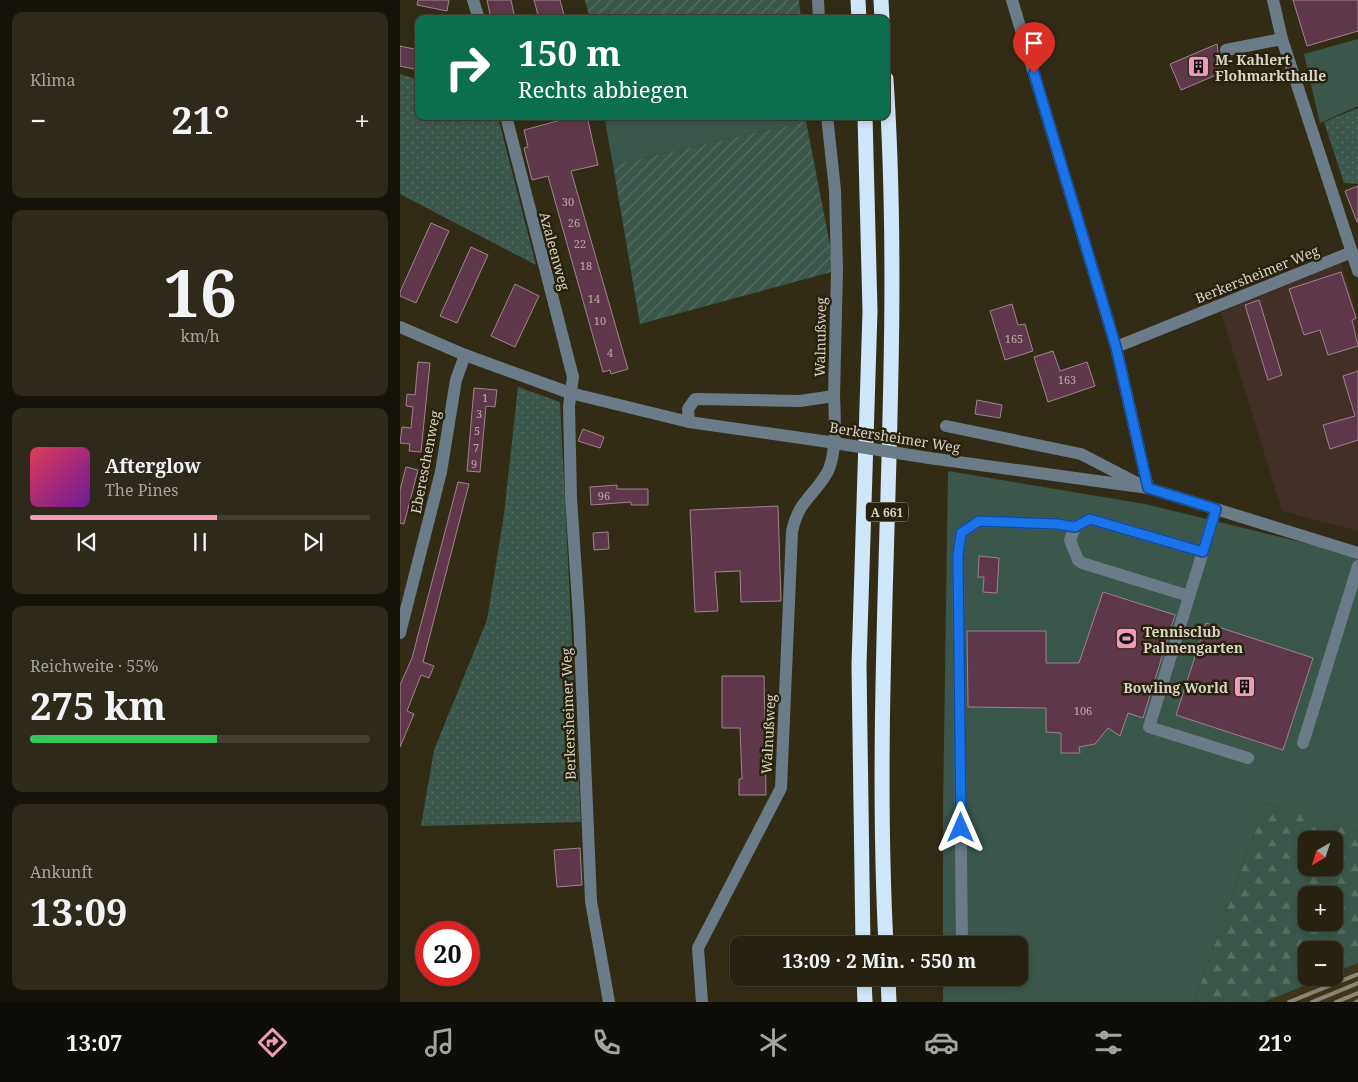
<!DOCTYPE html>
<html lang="de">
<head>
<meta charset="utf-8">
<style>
  body { margin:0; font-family:"Noto Serif",serif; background:#2e291a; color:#f1f3f6; height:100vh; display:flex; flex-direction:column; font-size:19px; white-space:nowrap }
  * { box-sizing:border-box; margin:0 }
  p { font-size:16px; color:#a4a39f }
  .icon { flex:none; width:28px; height:28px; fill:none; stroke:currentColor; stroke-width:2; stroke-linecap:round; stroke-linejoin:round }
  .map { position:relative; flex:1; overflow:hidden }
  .side { display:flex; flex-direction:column; gap:12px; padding:12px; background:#151209; width:400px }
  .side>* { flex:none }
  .guide { position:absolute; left:15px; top:15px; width:475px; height:105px; border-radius:10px; box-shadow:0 2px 8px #0003,0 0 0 1px #423e31; background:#0b6e4f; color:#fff; overflow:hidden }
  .needle { width:32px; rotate:219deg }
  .buttons { position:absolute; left:898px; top:831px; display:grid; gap:10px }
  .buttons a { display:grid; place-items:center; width:45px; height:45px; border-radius:10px; background:#262111; box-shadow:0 2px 8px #0003,0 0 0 1px #423e31; font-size:25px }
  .speed { position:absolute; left:15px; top:921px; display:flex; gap:10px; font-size:25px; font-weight:700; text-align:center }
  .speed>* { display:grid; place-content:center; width:65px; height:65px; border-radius:50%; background:#262111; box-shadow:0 2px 8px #0003,0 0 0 1px #423e31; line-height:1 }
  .speed .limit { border:8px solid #d22; background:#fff; color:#111 }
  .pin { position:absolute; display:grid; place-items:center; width:42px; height:42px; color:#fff; margin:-51px -21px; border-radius:50% 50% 50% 0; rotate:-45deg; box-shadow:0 0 5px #0007 }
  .pin .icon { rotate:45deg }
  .me { position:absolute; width:55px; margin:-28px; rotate:0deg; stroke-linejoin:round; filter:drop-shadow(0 0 4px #0008) }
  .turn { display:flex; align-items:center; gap:18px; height:105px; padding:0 20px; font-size:22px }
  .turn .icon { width:65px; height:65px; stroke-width:2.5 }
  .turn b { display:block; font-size:35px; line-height:42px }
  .big { font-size:38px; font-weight:700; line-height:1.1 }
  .side .widget { flex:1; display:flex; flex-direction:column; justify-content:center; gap:8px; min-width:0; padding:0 18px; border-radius:10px; background:#2e291a }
  .side .dial { align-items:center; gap:0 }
  .dial b { font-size:65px; line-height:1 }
  .song { display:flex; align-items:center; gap:15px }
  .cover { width:60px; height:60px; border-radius:8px; background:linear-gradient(135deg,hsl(350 70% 55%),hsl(280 70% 35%)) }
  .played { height:5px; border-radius:2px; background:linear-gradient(90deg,#ef9ab8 55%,#423e31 55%) }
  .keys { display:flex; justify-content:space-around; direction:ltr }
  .heat { display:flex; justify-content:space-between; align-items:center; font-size:28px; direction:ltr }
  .charge { height:8px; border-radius:4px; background:linear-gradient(90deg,#34c759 55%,#423e31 0) }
  .trip { position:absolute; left:330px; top:936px; width:298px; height:50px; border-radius:10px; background:#262111; box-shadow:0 2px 8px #0003,0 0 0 1px #423e31; font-weight:700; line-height:50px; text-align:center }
  .tabs { display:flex; height:80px; justify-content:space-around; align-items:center; background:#0f0d07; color:#a4a39f }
  .tabs .icon { width:35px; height:35px }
  .tabs .selected { color:#ef9ab8 }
  .tabs b { font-size:22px; color:#f1f3f6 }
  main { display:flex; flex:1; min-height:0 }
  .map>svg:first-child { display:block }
  .commercial { fill:#422f28 }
  .built { fill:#3e3619 }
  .grass { fill:#3b574b }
  .forest { fill:url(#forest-firs); fill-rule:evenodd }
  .park { fill:url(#park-dots) }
  .garden { fill:url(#garden-furrows) }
  .building { fill:#5e384a; stroke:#9d838e }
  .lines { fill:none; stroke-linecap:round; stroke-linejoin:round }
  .minor { stroke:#6b7b87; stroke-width:12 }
  .highway { stroke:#d0e6f9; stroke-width:15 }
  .rail { stroke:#8c8777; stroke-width:4 }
  .minor-bridge { stroke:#6b7b87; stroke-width:12 }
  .route-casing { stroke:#114b97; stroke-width:12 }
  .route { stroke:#1a73e8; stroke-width:9 }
  .labels { text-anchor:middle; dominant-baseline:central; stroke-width:5; stroke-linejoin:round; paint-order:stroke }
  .number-label { font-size:11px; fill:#b9aca7 }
  .shield { fill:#28220d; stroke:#a29e8e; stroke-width:1 }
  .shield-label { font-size:12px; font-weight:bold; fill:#d7d3c6 }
  .poi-label { font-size:14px; font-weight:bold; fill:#d7d3c6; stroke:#28220d; text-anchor:start }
  .street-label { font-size:14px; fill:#d7d3c6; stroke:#28220d }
</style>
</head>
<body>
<main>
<section class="side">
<div class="widget"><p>Klima</p>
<div class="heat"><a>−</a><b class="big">21°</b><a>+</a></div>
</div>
<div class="widget dial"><b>16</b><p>km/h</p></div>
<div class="widget">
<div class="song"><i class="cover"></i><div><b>Afterglow</b><p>The Pines</p></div></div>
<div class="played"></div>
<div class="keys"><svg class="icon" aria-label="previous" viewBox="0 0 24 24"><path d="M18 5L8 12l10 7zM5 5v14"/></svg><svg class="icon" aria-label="pause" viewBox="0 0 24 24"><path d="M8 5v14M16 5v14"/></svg><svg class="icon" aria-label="next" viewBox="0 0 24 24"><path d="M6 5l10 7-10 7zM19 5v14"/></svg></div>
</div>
<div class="widget"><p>Reichweite · 55%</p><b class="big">275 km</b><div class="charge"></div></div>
<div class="widget"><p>Ankunft</p><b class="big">13:09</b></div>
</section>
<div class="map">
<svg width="958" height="1002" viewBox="0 0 958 1002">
  <defs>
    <pattern id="forest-firs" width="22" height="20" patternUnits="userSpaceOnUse" patternTransform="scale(1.25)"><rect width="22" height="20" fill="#3b574b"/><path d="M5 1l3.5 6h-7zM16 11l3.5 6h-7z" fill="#576e63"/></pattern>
    <pattern id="park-dots" width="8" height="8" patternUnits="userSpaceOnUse" patternTransform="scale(1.25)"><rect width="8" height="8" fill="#3b574b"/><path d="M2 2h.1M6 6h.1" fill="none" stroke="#576e63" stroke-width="1.8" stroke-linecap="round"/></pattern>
    <pattern id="garden-furrows" width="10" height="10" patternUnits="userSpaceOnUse" patternTransform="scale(1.25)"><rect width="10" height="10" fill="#3b574b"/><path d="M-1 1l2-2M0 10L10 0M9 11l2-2" fill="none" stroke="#576e63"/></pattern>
  </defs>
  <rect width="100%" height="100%" fill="#322c17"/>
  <path class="commercial" d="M941,263L958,317V531L882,511L821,312Z"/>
  <path class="built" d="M958,963V1002H864L923,978H934V973Z"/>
  <g class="grass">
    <path d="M958,39V106L920,123L904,54Z"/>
    <path d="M204,116H405L406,121L213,165Z"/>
    <path d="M548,471L745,504L958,556V832L865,803L794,1002H543V978H619V945H543V810Z"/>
  </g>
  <path class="forest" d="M865,803L958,832V963L934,973V950H906V978H923L864,1002H794ZM906,840H934V868H906ZM906,895H934V922H906Z"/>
  <g class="park">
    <path d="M0,74L19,80V116H95L99,121L136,265L0,194Z"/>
    <path d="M958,108V184L944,183L924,122Z"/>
    <path d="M118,387L160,402L181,822L21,826L34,750L87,620L104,514Z"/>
  </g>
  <g class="garden">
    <path d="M185,0H399L401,19H190Z"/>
    <path d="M406,121L435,271L240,324L213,165Z"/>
  </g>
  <g class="building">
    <path d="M18,0H49L47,11L17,5Z"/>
    <path d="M87,0H111L115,19H91Z"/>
    <path d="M134,0H160L165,19H139Z"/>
    <path d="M893,0H958V31L907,46Z"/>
    <path d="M817,44L818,52L828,70L781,90L770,64Z"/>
    <path d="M0,46L19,50V70L0,66Z"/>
    <path d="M176,116H187L198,165L171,171L228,369L211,374L210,370L203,372L148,176L132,180L124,148L128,147L124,130Z"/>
    <path d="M958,186V222H957L945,191Z"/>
    <path d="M31,223L49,231L16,303L0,296V292Z"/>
    <path d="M71,247L88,255L57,323L40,316Z"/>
    <path d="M941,272L956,318L952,320L958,346L928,355L920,330L904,335L889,289Z"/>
    <path d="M115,284L139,296L115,347L91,336Z"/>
    <path d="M859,300L882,375L868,380L845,305Z"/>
    <path d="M612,304L618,325L625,324L633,351L605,360L590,311Z"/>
    <path d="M653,351L660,371L687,362L695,386L648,402L634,357Z"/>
    <path d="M18,362L30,363L21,452L9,451L10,444L0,443L2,427L11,428L13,407L6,406L7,394L15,395Z"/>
    <path d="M958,371V440L930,449L923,425L955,416L943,376Z"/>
    <path d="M74,388L97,390L95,407L86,406L80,472L67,471Z"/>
    <path d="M577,400L602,405L600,418L575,414Z"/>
    <path d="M183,429L204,437L200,448L178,441Z"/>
    <path d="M6,467L18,470L4,524L0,523V490Z"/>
    <path d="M58,482L69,484L23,662L34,666L29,678L21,675L7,711L14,714L0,747V685L12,658Z"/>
    <path d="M217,485V489H248V505H231V502L191,505L190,487Z"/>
    <path d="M378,506L381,601L341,602L340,571L315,572L318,611L295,612L290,510Z"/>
    <path d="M208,532L209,549L194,550L193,533Z"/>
    <path d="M579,556L599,558L597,593L583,592L584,577H578Z"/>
    <path d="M703,592L775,615L743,718L728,713L720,736L708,728L695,744L679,747L680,753H661V733L646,732V708L568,707L567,631H646V663H679Z"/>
    <path d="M806,623L913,658L883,750L776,715Z"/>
    <path d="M322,676H364L366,795H339V779H342L340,728H322Z"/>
    <path d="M180,848L182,885L157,887L154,850Z"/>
  </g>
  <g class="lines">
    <g class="minor">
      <path d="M73,0L79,19"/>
      <path d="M418,0L419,19"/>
      <path d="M612,0L716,347L748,488"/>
      <path d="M873,0L882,39L958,271"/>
      <path d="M826,50L882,39"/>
      <path d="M106,116L173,377L169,406L171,498L179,618L191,901L209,1002"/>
      <path d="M0,327L65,355L170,393L289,422L422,441"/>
      <path d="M716,347L952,252"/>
      <path d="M289,422L288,409L295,399L400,401L434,396L437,270L435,190L427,116"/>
      <path d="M546,426L681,454L737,483"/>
      <path d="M529,458L748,488L958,553"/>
      <path d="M816,509L749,727L848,758"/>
      <path d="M789,596L682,563L678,560L670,540L675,527L690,519L803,552"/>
      <path d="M0,633L41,472L56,380L65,355"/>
      <path d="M903,743L958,566"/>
      <path d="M562,945L558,556L561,533L579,521L657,524L675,527"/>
      <path d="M302,1002L298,948L381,788L392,532C398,501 413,497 427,473C437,455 435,416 434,396"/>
    </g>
    <g class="highway">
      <path d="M458,0L459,19"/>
      <path d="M481,0L482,19"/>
      <path d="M463,945L459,665L470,311L465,116"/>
      <path d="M486,945C471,656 505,368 486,79"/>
      <path d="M464,978L465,1002"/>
      <path d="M488,978L489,1002"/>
    </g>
    <g class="rail">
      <path d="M889,1002L958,974"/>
      <path d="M912,1002L958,983"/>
      <path d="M936,1002L958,993"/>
      <path d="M956,1002L958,1001"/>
    </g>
    <path class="minor-bridge" d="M422,441L529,458"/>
  </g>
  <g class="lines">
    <defs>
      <path id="route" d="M561,828L558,556L561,533L579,521L657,524L675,527L690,519L803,552L816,509L748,488L716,347L634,73"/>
    </defs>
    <use href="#route" class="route-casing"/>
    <use href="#route" class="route"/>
  </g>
  <defs>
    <symbol id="building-square" viewBox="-11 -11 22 22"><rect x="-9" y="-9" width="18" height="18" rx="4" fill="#ef9ab8" stroke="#28220d"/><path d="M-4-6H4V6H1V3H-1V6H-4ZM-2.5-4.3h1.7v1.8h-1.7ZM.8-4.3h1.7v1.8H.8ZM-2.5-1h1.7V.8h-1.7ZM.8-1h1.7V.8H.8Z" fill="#111"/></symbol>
    <symbol id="stadium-square" viewBox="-11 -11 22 22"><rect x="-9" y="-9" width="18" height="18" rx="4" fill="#ef9ab8" stroke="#28220d"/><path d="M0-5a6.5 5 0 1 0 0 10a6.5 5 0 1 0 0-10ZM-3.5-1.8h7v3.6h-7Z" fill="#111"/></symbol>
  </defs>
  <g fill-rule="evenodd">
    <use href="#building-square" x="786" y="54" width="25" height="25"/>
    <use href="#stadium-square" x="714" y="626" width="25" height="25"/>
    <use href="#building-square" x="832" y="674" width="25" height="25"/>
  </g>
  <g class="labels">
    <g class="number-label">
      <text x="168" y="201">30</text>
      <text x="174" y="222">26</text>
      <text x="180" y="243">22</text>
      <text x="186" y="265">18</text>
      <text x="194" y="298">14</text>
      <text x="200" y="320">10</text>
      <text x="614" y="338">165</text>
      <text x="210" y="352">4</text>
      <text x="667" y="379">163</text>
      <text x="85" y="397">1</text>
      <text x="79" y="413">3</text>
      <text x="77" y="430">5</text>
      <text x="76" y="447">7</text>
      <text x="74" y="463">9</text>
      <text x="204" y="495">96</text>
      <text x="683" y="710">106</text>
    </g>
    <rect class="shield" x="466" y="502.5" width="42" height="19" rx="4"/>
    <g class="shield-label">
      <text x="487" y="512">A 661</text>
    </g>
    <g class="poi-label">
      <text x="815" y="59">M- Kahlert<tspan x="815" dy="16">Flohmarkthalle</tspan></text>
      <text x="743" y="631">Tennisclub<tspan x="743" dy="16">Palmengarten</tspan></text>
      <text x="828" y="687" text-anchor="end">Bowling World</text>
    </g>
    <g class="street-label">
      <text transform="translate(155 251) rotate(75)">Azaleenweg</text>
      <text transform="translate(857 274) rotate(-22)">Berkersheimer Weg</text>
      <text transform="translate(420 337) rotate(-89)">Walnußweg</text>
      <text transform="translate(495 437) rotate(9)">Berkersheimer Weg</text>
      <text transform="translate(25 462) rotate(-79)">Ebereschenweg</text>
      <text transform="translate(168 714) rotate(-92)">Berkersheimer Weg</text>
      <text transform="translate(368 734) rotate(-87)">Walnußweg</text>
    </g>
  </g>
</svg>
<div class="buttons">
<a><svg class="needle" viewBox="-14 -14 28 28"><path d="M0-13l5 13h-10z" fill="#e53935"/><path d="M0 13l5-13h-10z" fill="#a4a39f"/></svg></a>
<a>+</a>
<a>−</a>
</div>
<div class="speed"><div class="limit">20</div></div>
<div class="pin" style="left:634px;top:73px;background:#d93025"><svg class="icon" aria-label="arrive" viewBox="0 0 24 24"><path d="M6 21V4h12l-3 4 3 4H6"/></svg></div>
<svg class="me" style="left:561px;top:828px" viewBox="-20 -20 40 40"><path d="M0-17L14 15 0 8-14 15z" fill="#1a73e8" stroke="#fff" stroke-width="4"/></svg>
<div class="trip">13:09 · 2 Min. · 550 m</div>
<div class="guide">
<div class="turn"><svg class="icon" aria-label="right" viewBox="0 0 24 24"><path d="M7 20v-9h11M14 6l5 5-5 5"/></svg><div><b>150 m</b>Rechts abbiegen</div></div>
</div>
</div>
</main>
<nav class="tabs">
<b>13:07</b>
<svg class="icon selected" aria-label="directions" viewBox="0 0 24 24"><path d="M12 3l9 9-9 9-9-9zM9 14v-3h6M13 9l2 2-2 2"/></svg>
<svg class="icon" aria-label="music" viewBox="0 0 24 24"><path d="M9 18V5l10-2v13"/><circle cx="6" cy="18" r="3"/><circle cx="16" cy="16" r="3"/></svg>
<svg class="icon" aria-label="phone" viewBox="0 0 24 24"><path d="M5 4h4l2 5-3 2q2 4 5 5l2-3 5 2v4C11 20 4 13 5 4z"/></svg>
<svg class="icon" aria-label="climate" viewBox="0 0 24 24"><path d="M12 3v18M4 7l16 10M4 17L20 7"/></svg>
<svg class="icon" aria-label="car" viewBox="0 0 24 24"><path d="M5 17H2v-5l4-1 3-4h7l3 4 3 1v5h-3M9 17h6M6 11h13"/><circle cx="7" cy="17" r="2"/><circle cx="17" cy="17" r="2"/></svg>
<svg class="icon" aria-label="filters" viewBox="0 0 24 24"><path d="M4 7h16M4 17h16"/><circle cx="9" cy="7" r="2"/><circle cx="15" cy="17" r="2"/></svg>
<b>21°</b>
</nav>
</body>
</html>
